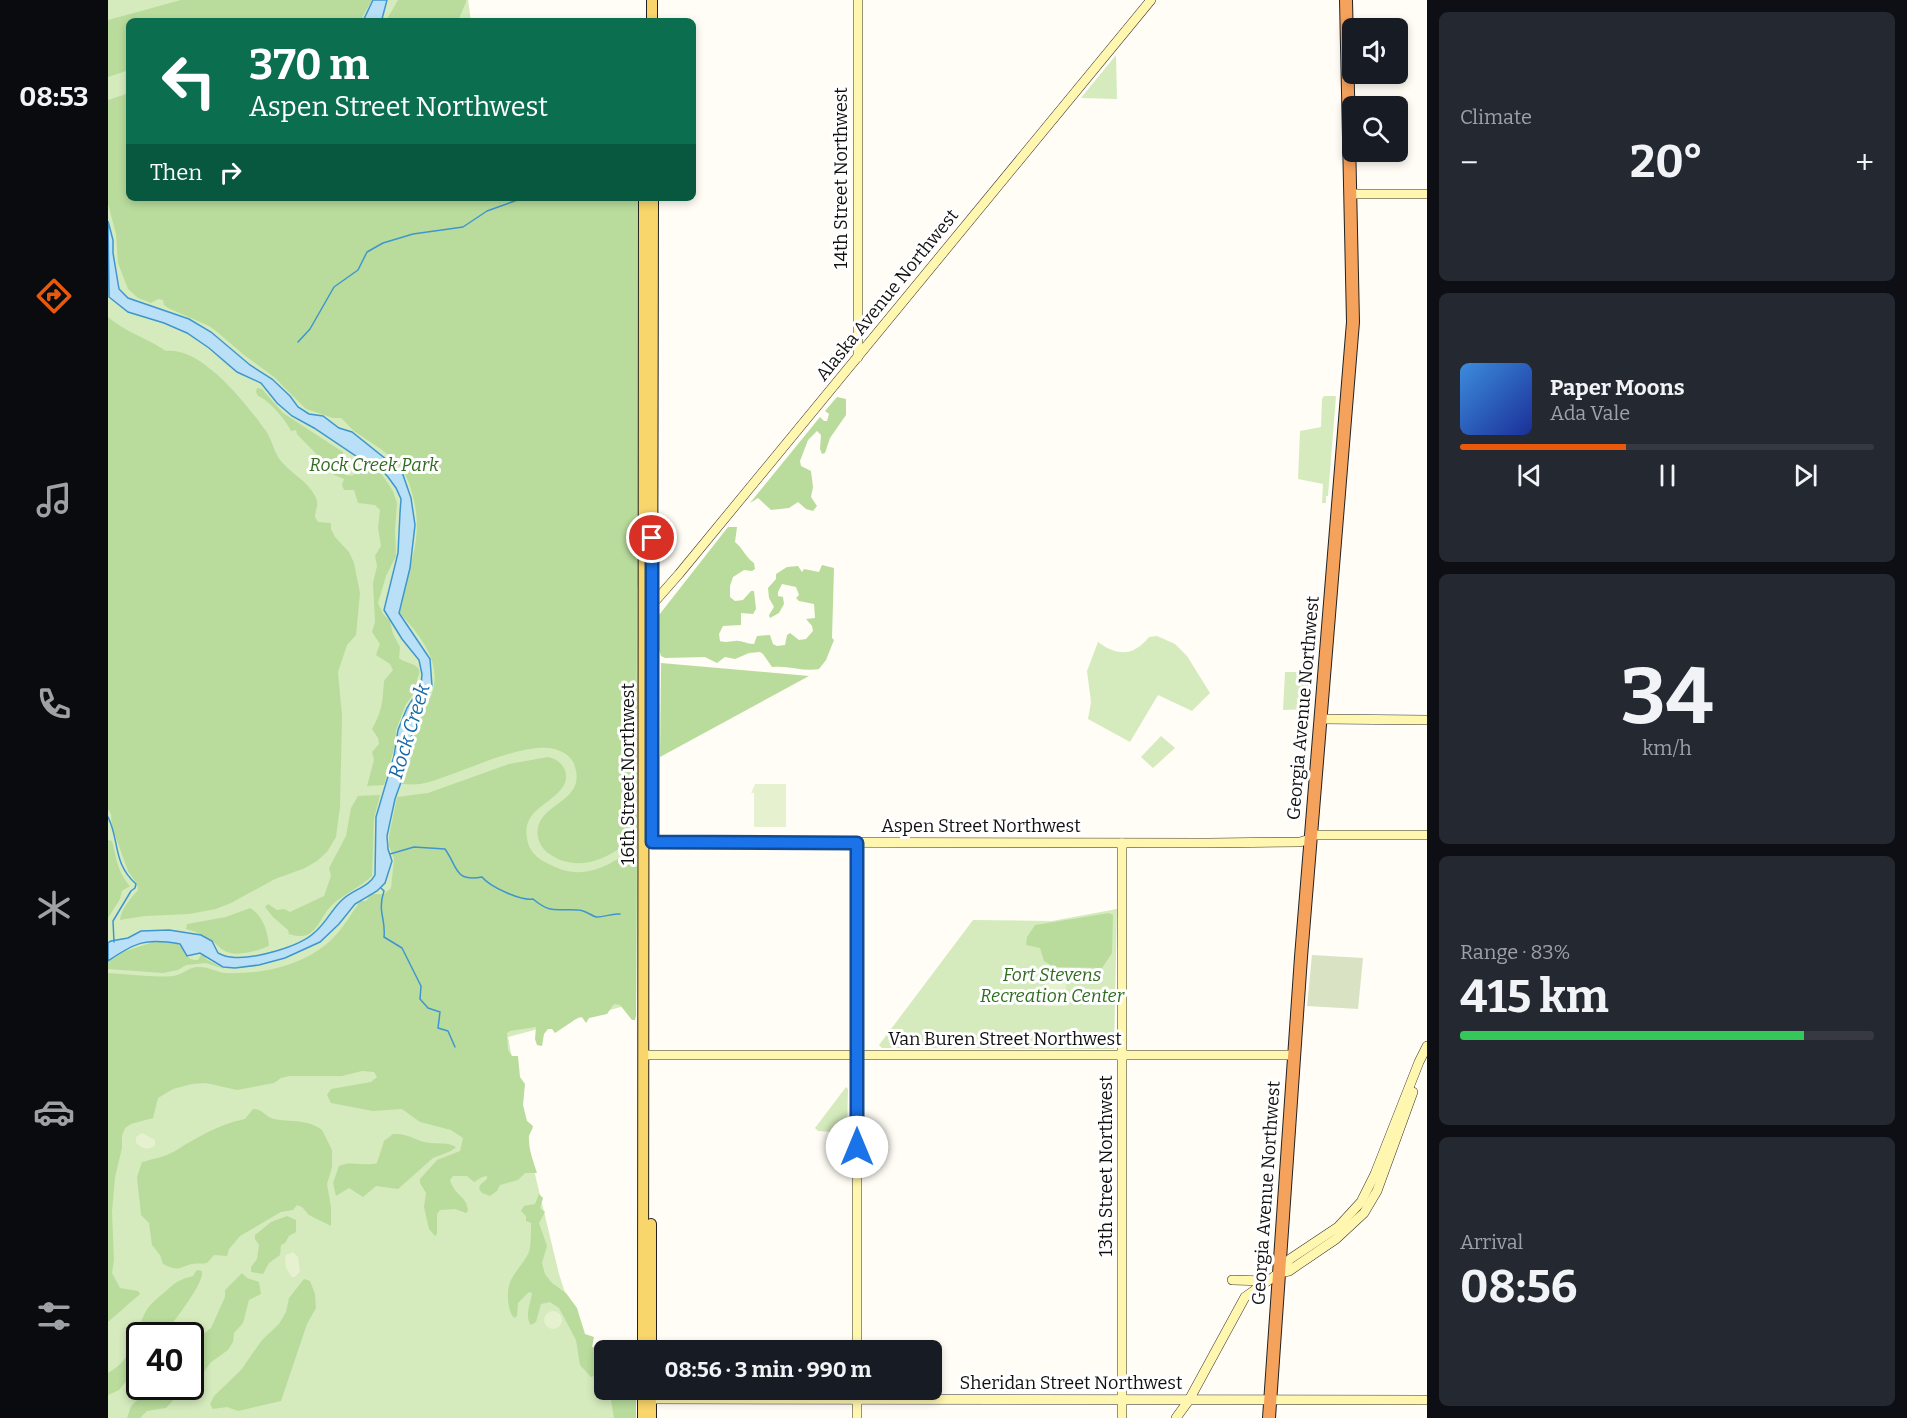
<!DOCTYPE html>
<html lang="en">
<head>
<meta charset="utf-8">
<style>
  body { margin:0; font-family:Bitter,serif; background:#242831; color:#f1f3f6; height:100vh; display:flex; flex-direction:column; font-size:22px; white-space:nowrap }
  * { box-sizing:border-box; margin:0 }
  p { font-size:20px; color:#9ea1a6 }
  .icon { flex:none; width:33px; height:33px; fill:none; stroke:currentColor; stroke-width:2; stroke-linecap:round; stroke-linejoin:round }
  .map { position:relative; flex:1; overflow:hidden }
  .panel { display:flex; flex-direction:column; gap:12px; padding:12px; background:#0d0f14; width:480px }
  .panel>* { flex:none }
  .top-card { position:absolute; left:18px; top:18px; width:570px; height:183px; border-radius:9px; box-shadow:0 3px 9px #0003; background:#0b6e4f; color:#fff; overflow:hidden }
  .controls { position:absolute; left:1234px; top:18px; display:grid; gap:12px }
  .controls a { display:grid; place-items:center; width:66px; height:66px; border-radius:9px; background:#171b24; box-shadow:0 3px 9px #0003; font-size:30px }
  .speed { position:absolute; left:18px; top:1322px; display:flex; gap:12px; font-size:30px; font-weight:700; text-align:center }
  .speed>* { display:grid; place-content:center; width:78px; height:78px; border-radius:50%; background:#171b24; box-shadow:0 3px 9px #0003; line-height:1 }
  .speed .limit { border:3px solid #111; border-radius:9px; background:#fff; color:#111 }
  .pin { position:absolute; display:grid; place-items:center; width:51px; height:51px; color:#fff; margin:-26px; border:3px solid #fff; border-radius:50%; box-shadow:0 2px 6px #0007 }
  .me { position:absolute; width:66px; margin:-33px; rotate:0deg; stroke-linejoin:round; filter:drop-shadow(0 0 4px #0008) }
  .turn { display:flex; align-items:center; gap:21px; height:126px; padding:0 24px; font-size:27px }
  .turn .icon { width:78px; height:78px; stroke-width:2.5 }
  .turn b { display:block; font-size:42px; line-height:51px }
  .then { display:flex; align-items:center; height:57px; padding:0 24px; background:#0003; gap:12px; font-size:22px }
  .big { font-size:45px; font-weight:700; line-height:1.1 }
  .panel .card { flex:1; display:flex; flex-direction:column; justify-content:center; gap:9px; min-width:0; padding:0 21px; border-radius:9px; background:#242831 }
  .panel .dial { align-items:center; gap:0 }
  .dial b { font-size:78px; line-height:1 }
  .song { display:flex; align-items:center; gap:18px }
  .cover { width:72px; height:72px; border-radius:9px; background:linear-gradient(135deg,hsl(210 70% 55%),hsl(230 70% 35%)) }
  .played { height:6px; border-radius:3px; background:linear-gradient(90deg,#ea580c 40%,#363941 40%) }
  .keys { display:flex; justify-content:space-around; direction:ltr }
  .heat { display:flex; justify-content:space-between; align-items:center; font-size:33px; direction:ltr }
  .charge { height:9px; border-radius:4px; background:linear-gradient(90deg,#34c759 83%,#363941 0) }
  .trip { position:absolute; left:486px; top:1340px; width:348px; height:60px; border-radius:9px; background:#171b24; box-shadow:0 3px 9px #0003; font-weight:700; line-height:60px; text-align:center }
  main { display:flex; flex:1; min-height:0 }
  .dock { display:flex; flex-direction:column; width:108px; justify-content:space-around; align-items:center; background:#090b0e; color:#9ea1a6 }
  .dock .icon { width:42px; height:42px }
  .dock .active { color:#ea580c }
  .dock b { font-size:27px; color:#f1f3f6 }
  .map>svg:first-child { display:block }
  .green { fill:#d5ebbd; fill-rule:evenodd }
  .forest { fill:#b9dc9c }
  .cemetery { fill:#d9e3c4 }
  .pitch { fill:#e6f2cf }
  .water { fill:#b9e0f7; stroke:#3f96cf; stroke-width:1.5 }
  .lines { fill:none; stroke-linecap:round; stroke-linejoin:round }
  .stream { stroke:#3f96cf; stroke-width:1.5 }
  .secondary-casing { stroke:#333; stroke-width:10 }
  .primary-casing { stroke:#222; stroke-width:12 }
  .highway-casing { stroke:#222; stroke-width:14 }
  .secondary { stroke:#fff6b0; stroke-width:9 }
  .primary { stroke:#f9d66b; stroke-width:10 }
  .highway { stroke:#f5a25d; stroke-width:12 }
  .route-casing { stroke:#114b97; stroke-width:15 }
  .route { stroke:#1a73e8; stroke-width:10 }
  .labels { text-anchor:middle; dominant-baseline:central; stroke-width:6; stroke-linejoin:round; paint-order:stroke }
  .street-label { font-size:18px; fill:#111; stroke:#fff }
  .park-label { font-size:18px; font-style:italic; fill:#2f6b1f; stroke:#fff }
  .water-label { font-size:20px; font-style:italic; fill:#1768a6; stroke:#fff }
</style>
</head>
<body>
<main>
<nav class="dock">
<b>08:53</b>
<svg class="icon active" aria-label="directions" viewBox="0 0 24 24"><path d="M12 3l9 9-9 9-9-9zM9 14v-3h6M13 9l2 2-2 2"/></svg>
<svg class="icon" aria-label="music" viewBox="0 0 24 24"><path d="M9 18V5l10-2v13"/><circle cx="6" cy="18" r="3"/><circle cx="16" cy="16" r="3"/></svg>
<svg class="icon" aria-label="phone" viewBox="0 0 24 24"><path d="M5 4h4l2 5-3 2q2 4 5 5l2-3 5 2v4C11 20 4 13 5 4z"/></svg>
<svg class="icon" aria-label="climate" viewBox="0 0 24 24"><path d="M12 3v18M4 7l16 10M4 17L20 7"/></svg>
<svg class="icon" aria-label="car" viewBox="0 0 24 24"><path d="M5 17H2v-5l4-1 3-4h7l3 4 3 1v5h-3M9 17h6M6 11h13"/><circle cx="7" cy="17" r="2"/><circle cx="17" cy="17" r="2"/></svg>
<svg class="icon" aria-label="filters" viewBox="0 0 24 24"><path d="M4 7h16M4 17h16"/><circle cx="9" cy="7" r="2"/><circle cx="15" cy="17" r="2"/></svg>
</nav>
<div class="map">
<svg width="1319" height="1418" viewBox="0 0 1319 1418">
  <rect width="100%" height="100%" fill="#fffdf5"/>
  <g class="green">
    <path d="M0,0H360L363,21H21V198L533,253L528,1003L400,1037L419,1141L451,1274L460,1302L496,1374V1389H505L514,1407L528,1418H0ZM32,1335H82V1386H32Z"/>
    <path d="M1008,55L1009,99L973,98Z"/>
    <path d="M1216,396H1228L1220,496H1218V503H1214L1215,484L1190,479L1192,431L1213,427L1214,399Z"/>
    <path d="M1049,636L1067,644L1079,656L1102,693L1084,711L1050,695L1022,742L980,719L983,702L979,671L990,642C1009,656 1025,657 1041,637Z"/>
    <path d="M1177,672H1205L1202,709L1175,710Z"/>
    <path d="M1053,736L1067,748L1045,768L1033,757Z"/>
    <path d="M1009,909L1006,1049L774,1048L771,1045L865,920L944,921Z"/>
    <path d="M738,1087L740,1089L739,1133L710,1131L707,1128Z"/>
  </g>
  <g class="forest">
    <path d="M73,0H264L252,21H21V70L0,77V20Z"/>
    <path d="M290,0H358V2L350,21H278Z"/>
    <path d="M21,93V198H533L532,579L529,589L528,796L527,802L528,803L529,835C523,838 520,842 515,846C492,863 464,871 440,853C431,846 427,834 431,824C439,802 477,799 467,767C465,759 459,754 452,751C421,736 346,778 312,784C306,785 300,784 294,784C297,777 300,770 302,763C305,751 305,738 309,726C313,715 320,705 324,693C335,660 309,632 288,609C301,567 317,538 304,493C301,481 296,470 287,461C275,449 260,441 246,431C241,427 238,422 233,418H225L198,409L166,377L136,355L108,331L101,326L60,308L56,305L55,300L50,299L43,303L30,298L20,289L10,263L8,234L0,204V100Z"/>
    <path d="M0,317C17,332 39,338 58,351C94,346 139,405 158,431C164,440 166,452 172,460C182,473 199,480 207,496C212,505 207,509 207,517L210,522L223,523V529L227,537L241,552L246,563L252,593L248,635L239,645L230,672L234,716L232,807L228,837L219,852L209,861L197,868L167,879L123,903L108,909L81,914L37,916L12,920C13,909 23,898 30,890L29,884L20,871L4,827L3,814L0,809Z"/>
    <path d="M149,388L154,389L175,413L235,452L232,469L235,474C245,478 248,474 253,467H262L273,473L285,491L289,503L287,531L288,556L278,576L270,603L275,614L282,621L285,634L292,647L291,658C299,665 318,663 309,679L312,685L298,704L288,730L287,745L276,785L259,786L266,760L264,752L271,744L270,738L264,729C275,709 274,703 276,681L285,670L282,664L268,655L272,644L264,632L267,622L265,583L269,566L267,556L273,546L270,528L272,510L267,505L250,503L246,490H236L234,485L236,479L224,474L218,464L189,434L188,430L183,431C178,420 160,399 150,396L148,392Z"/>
    <path d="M729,397L738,399V415L722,438L717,453L714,454L712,449L713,435L709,431L700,440L692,461L693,466L703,471L705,487L703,497L709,506L705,511L698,509L690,502L681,508L663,510L650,498L642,503L712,417L716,421H719L721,414L717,411Z"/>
    <path d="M620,527H629L627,542C635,548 637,557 646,563L647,569L644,571L636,570L625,577L622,586V597L627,601L635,600L643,591H646L648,609L645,614L633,613V625L615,626L611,634L612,641C619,643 621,641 627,641C633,640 638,644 646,644L649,636L662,635L665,644L669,646L677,645L679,635L682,633L691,640L698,639L705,631L704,626L698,619L707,618L706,604L691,601L688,598L691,595L688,587L674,584L670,592V596L675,597L676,604L671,613L662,618L661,615L666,607L661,598L660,588L668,579V574L679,567L690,566L694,572L696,569L711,572L714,565L726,568L724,638L726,640L718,660L711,669C696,672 680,665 664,667L655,654L652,652L641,653L627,659L617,657L609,663L597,657L557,658L553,656L551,650V615Z"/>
    <path d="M553,663L701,676L552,757Z"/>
    <path d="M440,757C454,759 464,775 454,788C441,806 411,811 420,843C423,854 433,861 443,865C466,877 486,873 508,860C515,857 523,852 529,851L528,1016L527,1020H524L512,1005L506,1004L499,1014L481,1018L478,1023L474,1017H471L447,1033L444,1029H440L436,1034L434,1046L429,1045L427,1039L428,1027L402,1031L399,1033L400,1050L404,1056H410L412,1077L417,1084L415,1105L419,1121L425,1126C424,1132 420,1134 421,1140C421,1151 426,1163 429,1173H417L410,1180L392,1185L389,1191L382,1196L374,1193L371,1189L372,1185L379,1179V1176L374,1177L366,1182L359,1176H345L342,1180C347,1197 359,1195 360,1211L358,1213L347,1209L332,1210L329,1214V1234L327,1236L321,1229L316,1207L318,1193L312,1183V1179L329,1160L352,1151L355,1138L343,1130L312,1122L294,1109L265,1111L223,1103L219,1095L223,1089L263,1082L269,1077L266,1072L254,1071L234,1076H181L173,1078L166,1083L129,1090L98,1083L84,1084L65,1089L50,1098L45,1118L23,1124L17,1128L14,1136V1148L7,1177L4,1212L6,1260L4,1273L12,1288L30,1291L32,1294L0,1322V973C22,974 43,978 65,976C74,975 81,967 90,967C100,966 108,972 117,973C153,975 199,965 225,938C235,928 244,913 252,901H258L263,894H276L283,888L286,859L281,846V836L289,797L320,793L401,764Z"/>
    <path d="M272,795L266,819L264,876C252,888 235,894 223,906C215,914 210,930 199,935C193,937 187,936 181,934L180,930L165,917L157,907L160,904L169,910L176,909L182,912L216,896L223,876L221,868L238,836L243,808L250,796Z"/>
    <path d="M0,840L4,841C9,859 9,871 22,886L14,891L12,899L0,918Z"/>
    <path d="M142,908C155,915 160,932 161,946C149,951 127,958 115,950C111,948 108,943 104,941C97,936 87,931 78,929L79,924L118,917Z"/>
    <path d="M1001,913L1005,915L1004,953L994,968L946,967L936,961L932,948L918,945L919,937L927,925Z"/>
    <path d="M45,942C52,942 65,940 71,945C79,952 76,960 90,960L94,953H98V959L116,969L98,963L78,965L70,970L55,973L0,969V962L15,952Z"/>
    <path d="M145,1109C155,1109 157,1117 166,1119C182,1122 200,1119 214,1130L224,1150V1167L219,1184L223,1207V1226L201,1215L194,1207L189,1205L185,1210L173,1212L132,1236L121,1249L119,1256L106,1255L99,1263C94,1264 89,1263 84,1264C68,1268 72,1272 55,1264L52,1255L44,1245L41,1223L33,1215L29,1177L34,1162C45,1159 57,1157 67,1151C88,1138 111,1124 137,1119Z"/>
    <path d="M285,1134C301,1133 309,1142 323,1143C332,1144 340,1142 348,1147L343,1151L325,1158L290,1189L268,1186L255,1197L241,1188L228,1196L225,1183L231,1166C244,1160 256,1167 269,1163L276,1141Z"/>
    <path d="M431,1194L435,1198L432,1208L437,1212L431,1223L439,1246L434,1263L437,1274L444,1283L458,1293L469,1308L477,1334L486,1337L484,1347L492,1348L496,1353V1373L483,1377L472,1365L468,1340L451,1308L442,1302L433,1304L428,1322L423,1325C416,1316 423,1303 424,1293L421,1292L410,1303L409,1316L406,1318C399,1310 398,1290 403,1280C408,1270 416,1263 421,1252C423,1246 423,1230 423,1223L418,1221V1216L413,1211L416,1206L427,1204Z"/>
    <path d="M179,1216L188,1220V1232L181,1236L177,1243L173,1245L172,1255L161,1263L155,1274L143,1272V1267L149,1259L151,1245L147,1239V1235L163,1222Z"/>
    <path d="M90,1270L94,1271C97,1283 64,1323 56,1335H32L31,1365L11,1390L0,1395V1373C28,1357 25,1335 38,1311C43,1303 51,1297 58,1291C67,1282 73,1279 85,1276L88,1271Z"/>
    <path d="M134,1273L139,1278L151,1282L153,1294L141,1300L135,1323L126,1333L125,1342L120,1350L102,1363L90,1381L68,1397L58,1408L39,1411L32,1418H19L23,1406L44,1386H82L83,1344L103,1328L117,1297V1290Z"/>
    <path d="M196,1279L202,1281L207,1294L208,1308L199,1324L173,1401L130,1411L119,1407L105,1409L102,1404L106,1396L133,1370L154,1340L171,1324L178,1312L181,1298Z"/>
    <path d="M501,1389H507L511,1397L528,1396V1418H506Z"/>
  </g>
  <path class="cemetery" d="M1204,955L1255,958L1250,1009L1199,1006Z"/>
  <g class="pitch">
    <path d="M647,784H678V827H646V793H643Z"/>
    <rect x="937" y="981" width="21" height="11"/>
    <rect x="937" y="993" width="21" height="13"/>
    <path d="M34,1133L47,1140V1145C41,1151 34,1149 28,1143V1137Z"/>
    <path d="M185,1252L190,1257L192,1272L187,1277H184C178,1270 176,1264 178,1255Z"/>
    <circle cx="445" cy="1320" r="9"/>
  </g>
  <g class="water">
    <path d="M265,0H279L274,19L273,21H255Z"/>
    <path d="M0,221L5,240V253L11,289L20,298L81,319L103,332L142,365L164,379L182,396L190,407L201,414L215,416L231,428L244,432L294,472L303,498L307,525L302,568L291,613L322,659L324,686L304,733L297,771L287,799L279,836L280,849L284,861L277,883L269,891L247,904L231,924L212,942L177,958L151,965L127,968L115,967L92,953L79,956L72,944C37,938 28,942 0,961V943L3,941L20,938L33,931L61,930L93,935L104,941L110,953C114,955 119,957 123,957C144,960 192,947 207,932C218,923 224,909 234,900C244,890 261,887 267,875L268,817L286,756L290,730L299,708L313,686L314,674L311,660L294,639L276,610L290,553L292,513L293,499L288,488L280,477L271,467L248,456L206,428L184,416L169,403L153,383L129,372L101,348L79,333L56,323L20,312L1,297Z"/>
  </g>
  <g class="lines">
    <g class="stream">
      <path d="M190,342L202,329L226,287L250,270L259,252L275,243L305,234L355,227L379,211L415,198"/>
      <path d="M0,817C12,841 4,862 28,884L27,888L23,891L5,921L6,942"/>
      <path d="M282,854L306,847L337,849C350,867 346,882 374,877C382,887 413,901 425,899C444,915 449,908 470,910C477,910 482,915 488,917C495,918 503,913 512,914"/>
      <path d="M273,888L276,891C269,912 278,918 276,937L294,948L313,986L312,999L320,1008L332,1012L330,1028L340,1031L347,1047"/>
    </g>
    <defs>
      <g id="secondary">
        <path d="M750,0V357"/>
        <path d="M1244,194H1319"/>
        <path d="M541,602L549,599L571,574L1043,0"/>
        <path d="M1213,719L1319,720"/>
        <path d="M1202,835H1319"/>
        <path d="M537,842L1100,843L1192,842L1202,839"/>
        <path d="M1014,843V1418"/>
        <path d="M536,1055H1186"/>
        <path d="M1171,1273L1181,1271L1228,1239L1256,1213L1269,1191L1305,1092"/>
        <path d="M1124,1280L1159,1281"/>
        <path d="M749,1350V843"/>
        <path d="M749,1389V1418"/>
        <path d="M537,1399L1319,1400"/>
        <path d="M1068,1418L1081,1400L1137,1297L1171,1273L1182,1259L1230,1227L1253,1202L1267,1174L1311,1062L1319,1046"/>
      </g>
      <g id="primary">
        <path d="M544,21V0"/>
        <path d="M544,702L545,198"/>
        <path d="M543,1224V1350"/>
        <path d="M535,1350L536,198"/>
        <path d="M535,1418V1389"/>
        <path d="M543,1418V1389"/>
      </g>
      <path id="highway" d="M1161,1418L1193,957L1245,322L1238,0"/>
    </defs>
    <use href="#secondary" class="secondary-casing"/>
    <use href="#primary" class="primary-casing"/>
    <use href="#highway" class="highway-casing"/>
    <use href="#secondary" class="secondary"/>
    <use href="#primary" class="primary"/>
    <use href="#highway" class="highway"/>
  </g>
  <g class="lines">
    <defs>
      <path id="route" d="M544,538V842L749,843V1147"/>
    </defs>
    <use href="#route" class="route-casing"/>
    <use href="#route" class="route"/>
  </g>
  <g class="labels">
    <g class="street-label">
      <text transform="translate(733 178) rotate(-90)">14th Street Northwest</text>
      <text transform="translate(779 295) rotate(-51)">Alaska Avenue Northwest</text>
      <text transform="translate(1195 708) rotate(-85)">Georgia Avenue Northwest</text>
      <text transform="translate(520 774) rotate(-90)">16th Street Northwest</text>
      <text x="873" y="826">Aspen Street Northwest</text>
      <text x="897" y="1039">Van Buren Street Northwest</text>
      <text transform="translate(998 1166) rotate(-90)">13th Street Northwest</text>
      <text transform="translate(1158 1193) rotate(-86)">Georgia Avenue Northwest</text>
      <text x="963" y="1383">Sheridan Street Northwest</text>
    </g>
    <g class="park-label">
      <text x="266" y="465">Rock Creek Park</text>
      <text x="944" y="975">Fort Stevens<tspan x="944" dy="21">Recreation Center</tspan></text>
    </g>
    <g class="water-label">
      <text transform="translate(301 731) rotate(-73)">Rock Creek</text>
    </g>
  </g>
</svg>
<div class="controls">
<a><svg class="icon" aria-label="sound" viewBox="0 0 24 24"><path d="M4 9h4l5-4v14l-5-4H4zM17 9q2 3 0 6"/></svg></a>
<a><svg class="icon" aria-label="search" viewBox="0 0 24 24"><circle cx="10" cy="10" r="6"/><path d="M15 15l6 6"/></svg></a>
</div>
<div class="speed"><div class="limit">40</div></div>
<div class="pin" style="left:544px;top:538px;background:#d93025"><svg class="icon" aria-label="arrive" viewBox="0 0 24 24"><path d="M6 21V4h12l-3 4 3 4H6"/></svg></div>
<svg class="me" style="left:749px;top:1147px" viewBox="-20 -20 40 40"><circle r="19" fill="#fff"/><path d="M0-13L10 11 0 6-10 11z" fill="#1a73e8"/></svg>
<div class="trip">08:56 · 3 min · 990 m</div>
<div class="top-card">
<div class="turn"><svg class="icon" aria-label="left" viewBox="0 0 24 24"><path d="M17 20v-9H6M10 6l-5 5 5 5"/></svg><div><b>370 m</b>Aspen Street Northwest</div></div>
<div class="then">Then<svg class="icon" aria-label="right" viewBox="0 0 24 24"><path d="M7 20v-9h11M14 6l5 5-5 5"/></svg></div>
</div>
</div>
<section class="panel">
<div class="card"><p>Climate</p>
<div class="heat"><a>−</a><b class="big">20°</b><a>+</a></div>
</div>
<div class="card">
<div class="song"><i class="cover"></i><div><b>Paper Moons</b><p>Ada Vale</p></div></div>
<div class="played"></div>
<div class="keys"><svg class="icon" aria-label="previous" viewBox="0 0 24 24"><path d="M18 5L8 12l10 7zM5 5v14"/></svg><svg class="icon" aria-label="pause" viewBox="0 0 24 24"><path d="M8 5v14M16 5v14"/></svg><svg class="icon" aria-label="next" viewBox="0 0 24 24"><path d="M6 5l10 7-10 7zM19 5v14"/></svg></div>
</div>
<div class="card dial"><b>34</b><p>km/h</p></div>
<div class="card"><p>Range · 83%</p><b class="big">415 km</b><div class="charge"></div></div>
<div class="card"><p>Arrival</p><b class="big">08:56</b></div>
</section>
</main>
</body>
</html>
